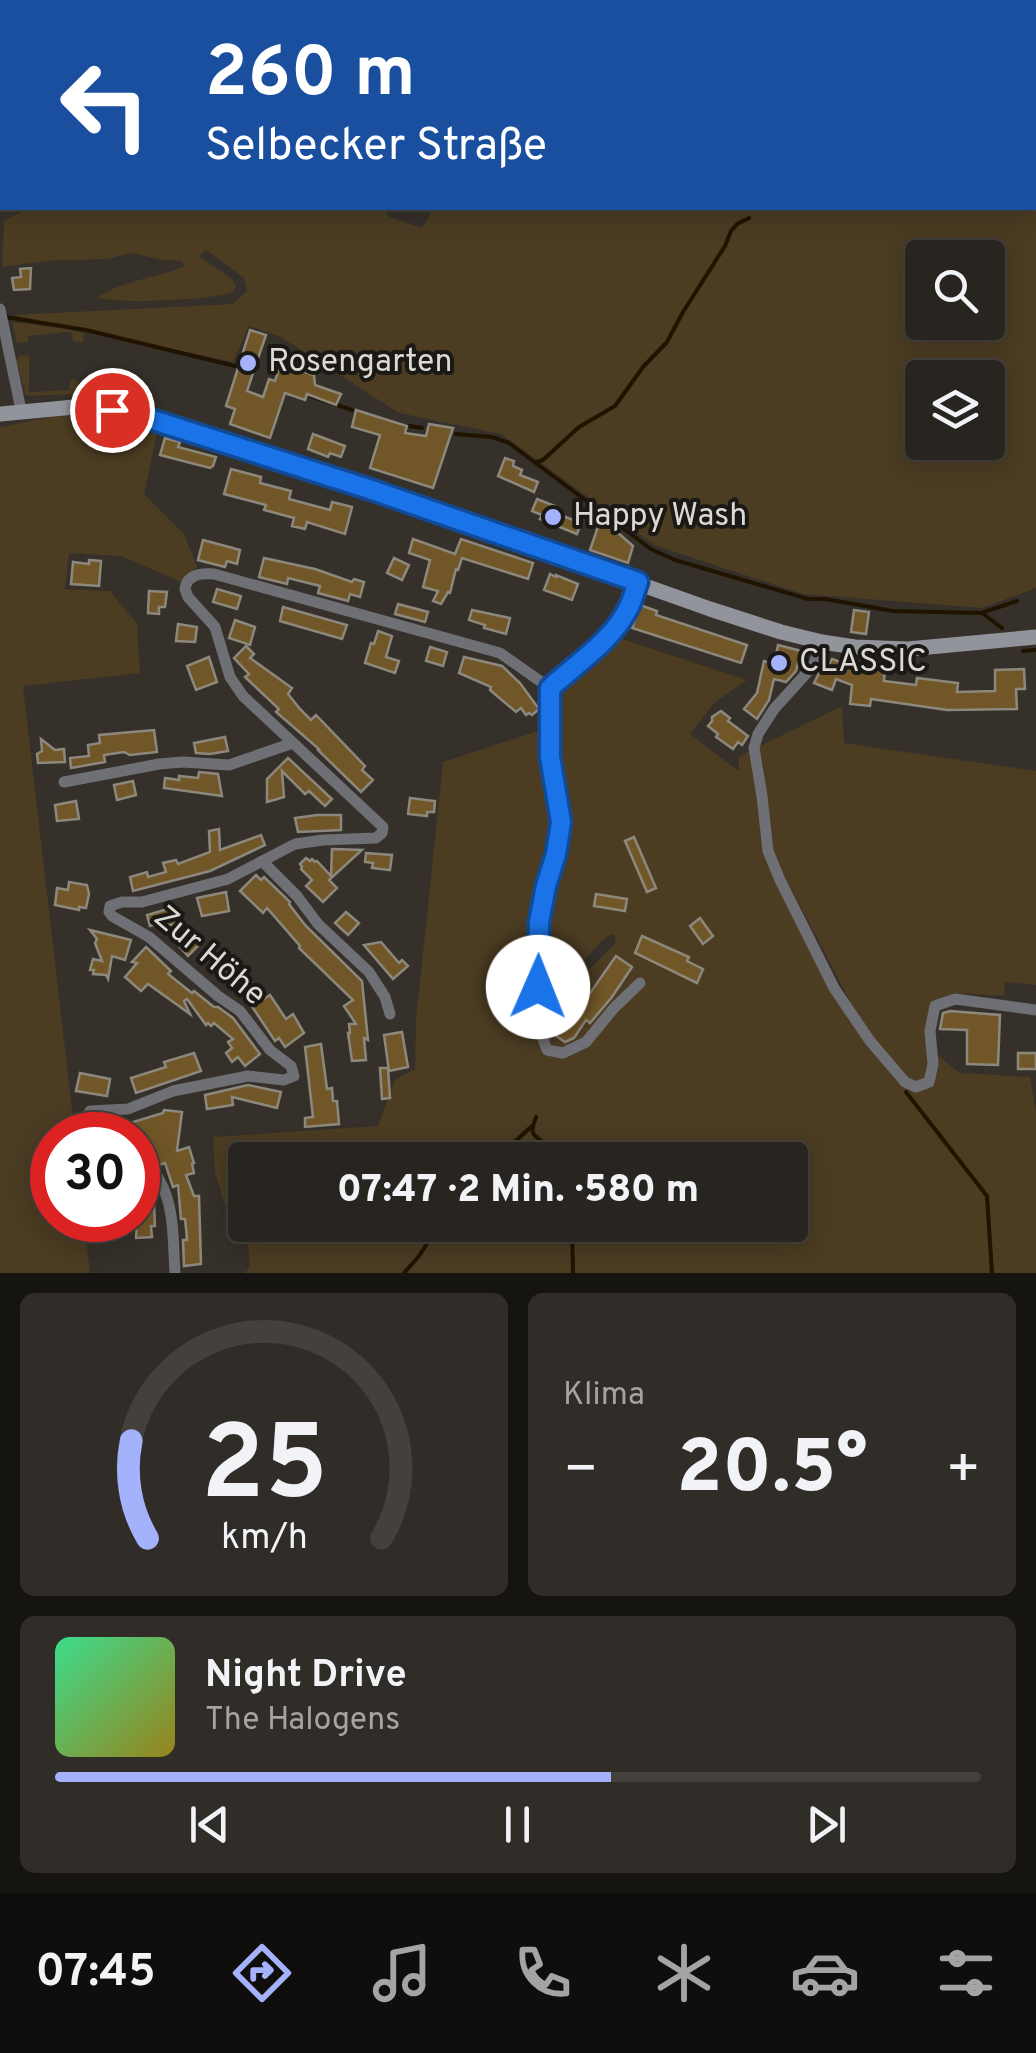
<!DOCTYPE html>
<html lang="de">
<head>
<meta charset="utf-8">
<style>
  body { margin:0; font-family:Overpass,sans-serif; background:#302c28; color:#f1f3f6; height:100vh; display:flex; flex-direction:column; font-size:38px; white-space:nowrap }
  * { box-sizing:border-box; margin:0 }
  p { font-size:32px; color:#a5a4a4 }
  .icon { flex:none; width:55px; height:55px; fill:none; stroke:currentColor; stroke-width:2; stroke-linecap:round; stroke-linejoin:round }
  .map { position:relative; height:1273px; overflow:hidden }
  .sheet { display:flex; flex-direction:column; gap:20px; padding:20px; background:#161411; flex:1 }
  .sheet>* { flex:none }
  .guide { position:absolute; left:0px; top:0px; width:1038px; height:210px; box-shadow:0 5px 25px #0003,0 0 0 2px #44413d; background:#1a4fa0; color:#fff; overflow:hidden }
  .fabs { position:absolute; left:905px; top:240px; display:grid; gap:20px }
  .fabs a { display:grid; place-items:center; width:100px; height:100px; border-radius:10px; background:#28241f; box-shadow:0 5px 25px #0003,0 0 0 2px #44413d; font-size:50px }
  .speed { position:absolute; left:30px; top:1112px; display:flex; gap:20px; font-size:50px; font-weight:700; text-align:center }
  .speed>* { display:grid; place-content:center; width:130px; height:130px; border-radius:50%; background:#28241f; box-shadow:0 5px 25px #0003,0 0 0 2px #44413d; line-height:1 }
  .speed .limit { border:15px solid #d22; background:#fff; color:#111 }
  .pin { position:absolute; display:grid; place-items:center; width:85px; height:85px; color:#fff; margin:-42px; border:5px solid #fff; border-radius:50%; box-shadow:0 2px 10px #0007 }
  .me { position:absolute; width:110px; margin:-55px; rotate:1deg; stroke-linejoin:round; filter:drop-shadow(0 0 8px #0008) }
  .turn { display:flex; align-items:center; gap:35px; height:210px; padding:0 40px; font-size:45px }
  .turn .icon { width:130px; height:130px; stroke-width:2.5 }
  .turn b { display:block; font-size:70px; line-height:85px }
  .big { font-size:75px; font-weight:800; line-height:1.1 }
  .sheet .widget { flex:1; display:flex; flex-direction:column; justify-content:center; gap:15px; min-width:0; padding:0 35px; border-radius:15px; background:#302c28 }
  .sheet .dial { align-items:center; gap:0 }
  .dial svg { height:260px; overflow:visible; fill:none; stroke:#44413d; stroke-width:7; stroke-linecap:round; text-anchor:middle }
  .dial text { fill:#f1f3f6; stroke:none }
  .song { display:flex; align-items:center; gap:30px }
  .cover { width:120px; height:120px; border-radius:15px; background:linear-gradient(135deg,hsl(150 70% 55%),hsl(50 70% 35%)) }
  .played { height:10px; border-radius:5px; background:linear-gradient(90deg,#a4b2fc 60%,#44413d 60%) }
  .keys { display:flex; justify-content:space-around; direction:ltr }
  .heat { display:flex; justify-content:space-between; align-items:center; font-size:55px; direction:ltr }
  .sheet .tiles { flex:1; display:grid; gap:20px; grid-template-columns:1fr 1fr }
  .widget:last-child { grid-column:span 2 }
  .trip { position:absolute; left:228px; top:1142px; width:580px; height:100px; border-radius:10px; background:#28241f; box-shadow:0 5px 25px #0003,0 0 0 2px #44413d; font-weight:800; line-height:100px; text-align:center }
  .tabs { display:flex; height:160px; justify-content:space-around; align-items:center; background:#100e0c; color:#a5a4a4 }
  .tabs .icon { width:70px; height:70px }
  .tabs .active { color:#a4b2fc }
  .tabs b { font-size:45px; color:#f1f3f6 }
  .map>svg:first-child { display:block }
  .green { fill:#4b3c22; fill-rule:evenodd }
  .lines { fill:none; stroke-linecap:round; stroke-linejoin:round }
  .stream { stroke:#201300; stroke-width:4 }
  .building { fill:#715727; stroke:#8d887e; stroke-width:2.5 }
  .street { stroke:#6f7075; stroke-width:11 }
  .secondary { stroke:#92949b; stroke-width:15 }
  .route-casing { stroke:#114b97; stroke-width:25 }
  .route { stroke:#1a73e8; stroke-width:18 }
  .poi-dot { fill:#a4b2fc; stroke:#1b1915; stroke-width:4 }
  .labels { text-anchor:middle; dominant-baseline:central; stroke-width:8; stroke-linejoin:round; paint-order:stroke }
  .poi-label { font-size:32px; fill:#dcd9d4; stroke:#1b1915; text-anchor:start }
  .street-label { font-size:32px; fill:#dcd9d4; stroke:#1b1915 }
</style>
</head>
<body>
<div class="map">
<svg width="1036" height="1273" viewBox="0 0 1036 1273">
  <rect width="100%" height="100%" fill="#353029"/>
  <g class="green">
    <path d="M12,0H1036V588L982,608L803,594L656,546L501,434L399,413L279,336L249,326L233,362L13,315L233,304L247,291L244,278L206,250L199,256L233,280L236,287L232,293C203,300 126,304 97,298C124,279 156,279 185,266L181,261L164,260L131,253L107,259L46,261L2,267L4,220L31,208H388L387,216L422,228L434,208H1035V2H12ZM922,258H988V322H922ZM922,378H988V442H922Z"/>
    <path d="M12,322L62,328L84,333L83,342L73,341L71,332L28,336V342L17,343Z"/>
    <path d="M29,355V392L69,390L71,379L79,380L78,394L26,396L16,360L19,356Z"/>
    <path d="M66,414L157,433L144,494L184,534L197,567L181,582L121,556L69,553L65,589L110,591L137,624L140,673L23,686L75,1135H52V1220H84L90,1273H0V427Z"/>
    <path d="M613,636L747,680L714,703L690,734L739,771V757L751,750L764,850L855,1027L894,1078L908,1088L922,1089L936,1054L960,1073L1030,1077L1036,1111V1273H245L250,1267L246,1225H790V1160H245V1223L231,1224L215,1173L213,1137L378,1126L395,1080L415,1069L416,1020L443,762L544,729L561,691L572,684ZM614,934L616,942C595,965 577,984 546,991L547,977C560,974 573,968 584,960C595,951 600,938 614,934Z"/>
    <path d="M842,706L844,743L1036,771V985L1005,982L1004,996L954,993L931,1002L926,1079L917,1082L905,1079L878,1044L852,1005L772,852L771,828L758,747Z"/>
  </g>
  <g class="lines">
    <g class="stream">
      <path d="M5,317L86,330L235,366"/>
      <path d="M308,395L352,410"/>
      <path d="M409,426L422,428"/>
      <path d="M456,434L492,437L509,443L651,549L675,560L808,599H825L893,611L982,613L1002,628"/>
      <path d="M537,462L543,460L579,427L615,406L643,367L667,342L683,312L725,246L731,231L737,224L749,218"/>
      <path d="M984,612L1017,601"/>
      <path d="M1023,651L1036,650"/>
      <path d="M906,1092L987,1196L992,1273"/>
      <path d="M536,1117C528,1139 535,1132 546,1146C547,1148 549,1158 550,1160"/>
      <path d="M495,1160L532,1126"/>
      <path d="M572,1225L573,1273"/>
      <path d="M404,1273L419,1256L439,1225"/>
    </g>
  </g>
  <g class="building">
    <path d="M31,268L30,289L14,290L12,278L21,277L20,269Z"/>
    <path d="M250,330L266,335L247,391L263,397L269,379L275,381L281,363L314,375L315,385L341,394L336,405L307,394L305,400L285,393L270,438L230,424L235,409L226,406Z"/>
    <path d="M356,410L407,426L405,433L426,436L429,424L453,428L433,488L370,468L380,435L352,427Z"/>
    <path d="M313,434L345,446L341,457L330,453L328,457L308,449Z"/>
    <path d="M165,438L180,442L178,447L216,457L213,466L210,468L160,455Z"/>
    <path d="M505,458L514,461L513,466L522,470L520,475L538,482L534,492L498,476Z"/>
    <path d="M231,469L261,477L260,483L291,491L289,499L330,510L332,502L352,507L345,534L307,522L305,529L292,526L294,518L264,510L266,505L224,494Z"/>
    <path d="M537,499L555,506L553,512L581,523L577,534L540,519L542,515L532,511Z"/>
    <path d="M601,518L633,546L628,563L590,550Z"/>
    <path d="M413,539L455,554L461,539L533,563L528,579L462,558L458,570L456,569L450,593L448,592L441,604L433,601L438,591L423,587L430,560L409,553Z"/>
    <path d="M203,540L240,550L237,564L227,561L225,567L198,560Z"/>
    <path d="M264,558L315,569L352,582L354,579L364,582L360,597L350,594L348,601L318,593L320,586L288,578L287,584L259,577Z"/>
    <path d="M394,558L409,565L402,580L387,573Z"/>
    <path d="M89,560L101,561L99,586L71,584L73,562L89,564Z"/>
    <path d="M550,574L556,577V575L578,584L572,600L544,590Z"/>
    <path d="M217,589L241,596L237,609L213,602Z"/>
    <path d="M149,591L167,592L165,607H159V614L148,613Z"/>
    <path d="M398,604L428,612L425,622L395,614Z"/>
    <path d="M640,605L657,611L656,615L747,645L741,663L632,628Z"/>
    <path d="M283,607L347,625L342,639L280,621Z"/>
    <path d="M472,610L510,618L506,634L484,628L485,625L469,620Z"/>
    <path d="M854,610L869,612L866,634L851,632Z"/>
    <path d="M235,620L255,627L250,645L229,638Z"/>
    <path d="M178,624L197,627L195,642L176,641Z"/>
    <path d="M378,631L392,636L386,657L399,661L395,673L365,663L371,643L374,644Z"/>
    <path d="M778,645L801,651L796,671L786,682L774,679L769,700L757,719L744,709L757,693L764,661L774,664Z"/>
    <path d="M246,646L254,654L250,658L292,688L288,694L300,709L311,720L316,715L365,766L362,770L373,780L361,792L318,750L319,749L276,712L279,709L245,677L249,674L234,658Z"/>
    <path d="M430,647L447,652L443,666L426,661Z"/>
    <path d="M209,657L217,682L196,690L187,666Z"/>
    <path d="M464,657L502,666L520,683L539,709L532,715L529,713L526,715L521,708L516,712L490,690L491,687L459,673Z"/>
    <path d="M832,659L848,665L885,669L884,681L916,685L917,678L958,683L957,692L995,691V670L1024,669L1025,689H1016L1017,709L947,710L871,699L870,706L850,704L852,685L836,679L832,690L814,683L824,663L829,665Z"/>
    <path d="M721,711L730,718L728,721L748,736L742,745L738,742L733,749L716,737L718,734L708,726L712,721V717Z"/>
    <path d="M154,730L157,752L130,755L124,752L104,755L105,762L71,768L70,758L89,756L88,745L100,743L99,735Z"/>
    <path d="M225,737L228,751L210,754L196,753L194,743Z"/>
    <path d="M41,739L55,750L64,749L65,762L38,763L37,754L42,751Z"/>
    <path d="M288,758L332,799L325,806L309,791L305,794L282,771L284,797L267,802V779Z"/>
    <path d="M199,772L218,774L222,796L164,788L165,778L179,780V776L198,778Z"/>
    <path d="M133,781L136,795L117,800L114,785Z"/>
    <path d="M410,798L435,801L434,812H427V816L408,814Z"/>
    <path d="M76,801L79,819L57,821L55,805Z"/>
    <path d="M317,815H341V830L298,832L295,818Z"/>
    <path d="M219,829L220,850L261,835L265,845L210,871L133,891L130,877L147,872L148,877L166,872L163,863L176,860L178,864L210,852L209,831Z"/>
    <path d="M634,837L656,888L647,892L625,841Z"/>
    <path d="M332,849L362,850L329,880L337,888L323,902L306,886L312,880L301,869L302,867L300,864L306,858L310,861L312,859L315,862L317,861L331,876Z"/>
    <path d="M366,853L392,855L390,870L372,868L373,863L365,862Z"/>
    <path d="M256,875L261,880L264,877L290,902L289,904L305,925L362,981L368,1040L364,1038L366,1060L352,1061L348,1033H350L349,1024H356L344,1006L353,1000L299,948L300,946L267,908L263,913L240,891Z"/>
    <path d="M69,882L87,885L89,894L86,908L79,907V910L55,905L57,888L68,890Z"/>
    <path d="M226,892L229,911L202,916L197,898Z"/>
    <path d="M596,894L627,899L625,911L594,906Z"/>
    <path d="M174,907L179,923L163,927L161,923L150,926L147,915Z"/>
    <path d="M346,912L359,923L348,935L335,923Z"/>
    <path d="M700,918L713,936L703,944L690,926Z"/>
    <path d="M90,930L131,940L125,960L112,956L108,979L106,975L93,974L94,970H90L93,959L102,961L95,943L97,939Z"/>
    <path d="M191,932L201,943L188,956L179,946V943Z"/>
    <path d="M642,936L689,957L687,961L703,969L697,983L635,953Z"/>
    <path d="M381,942L399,963L402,960L408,966L393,979L364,945Z"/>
    <path d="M146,947L171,971L168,974L192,993L194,991L214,1007H218L233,1018L260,1054L245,1066L238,1057L232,1062L226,1053L232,1048L228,1042L233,1039L214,1023L211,1026L208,1023L206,1025L187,999L184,1001L190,1014L148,984L141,991L125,977L137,963L132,962Z"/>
    <path d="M211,950L253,984L262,1000L270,995L286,1019L293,1014L304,1033L285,1047L279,1038L275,1041L233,978L214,964Z"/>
    <path d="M616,956L632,967L612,997L590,1023L586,1020L574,1038L565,1042L552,1033L572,1004L579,1009Z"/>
    <path d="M950,1011L1000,1015L998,1065L967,1064V1030L940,1029L943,1013Z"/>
    <path d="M402,1032L408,1067L389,1071L384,1035Z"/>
    <path d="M321,1044L327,1089L332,1088L333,1101H337L339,1124L305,1127V1118L313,1117L305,1047Z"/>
    <path d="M194,1053L201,1071L136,1093L131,1078L166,1067L164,1062Z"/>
    <rect x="1018" y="1053" width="18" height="16"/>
    <path d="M380,1068H388L390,1098L382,1099Z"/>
    <path d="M80,1073L110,1079L107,1096L76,1091Z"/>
    <path d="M248,1085L281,1092L277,1108L232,1097L233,1105L207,1109L205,1095Z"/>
    <path d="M164,1110L182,1112L177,1151L189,1147L194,1163L192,1164L194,1173L186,1175L194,1196H199L201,1264L184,1266L183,1240H187L186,1228L185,1219H181L178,1185L173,1187L165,1163L160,1165L151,1144L147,1146L143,1133L126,1135L123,1125L163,1113Z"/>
    <path d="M154,1203L155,1226H151L152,1237L136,1238L138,1204Z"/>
  </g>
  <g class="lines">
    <g class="street">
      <path d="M0,309L21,410"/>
      <path d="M638,582C617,640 592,649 550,688L551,757L561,821L556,854L546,886L539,922L538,1025L547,1050L563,1053L586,1042L614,1008L640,983"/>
      <path d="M822,642L813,666L774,709L758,734L754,748L762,796L768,851L780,880L834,988L870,1041L905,1082L916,1087L929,1082L933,1064L930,1031L935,1006L955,999L1036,1010"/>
      <path d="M64,782L159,764L183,762L229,765L293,743"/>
      <path d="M262,861L297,896L318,924L369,972L385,997L390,1014"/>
      <path d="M112,1135L89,1121L87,1116L90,1111L128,1109L173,1091L248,1076L284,1080L294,1076L291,1066L270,1050L240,1011L218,996L149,937L112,916L109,912L110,906L122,902H142L228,879L295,844L323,840L376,838L382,833L383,827L243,696L230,677L215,627L188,597L185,589C187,574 201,573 214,574L500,653L550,688"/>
      <path d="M138,1154C176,1187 172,1226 175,1273"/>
    </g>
    <path class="secondary" d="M0,414L85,406L153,420L372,489L710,609L781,632L822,642L855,647L908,649L1036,637"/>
  </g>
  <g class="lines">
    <defs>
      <path id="route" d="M112,410L153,420L372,490L638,582C635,590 633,598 630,605C613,641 578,662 550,688V757L561,822L556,854L546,886L539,922L538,987"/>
    </defs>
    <use href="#route" class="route-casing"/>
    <use href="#route" class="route"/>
  </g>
  <g class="poi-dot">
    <circle cx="248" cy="363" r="10"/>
    <circle cx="553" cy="517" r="10"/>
    <circle cx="779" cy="663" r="10"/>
  </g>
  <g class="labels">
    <g class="poi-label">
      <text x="268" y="363">Rosengarten</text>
      <text x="573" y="517">Happy Wash</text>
      <text x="799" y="663">CLASSIC</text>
    </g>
    <g class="street-label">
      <text transform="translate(209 957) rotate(40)">Zur Höhe</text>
    </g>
  </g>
</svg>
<div class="fabs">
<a><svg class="icon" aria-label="search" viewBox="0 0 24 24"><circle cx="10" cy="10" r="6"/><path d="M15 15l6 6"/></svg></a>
<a><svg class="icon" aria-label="layers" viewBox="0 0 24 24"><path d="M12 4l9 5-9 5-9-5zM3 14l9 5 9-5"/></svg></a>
</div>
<div class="speed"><div class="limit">30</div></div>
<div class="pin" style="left:112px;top:410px;background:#d93025"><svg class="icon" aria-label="arrive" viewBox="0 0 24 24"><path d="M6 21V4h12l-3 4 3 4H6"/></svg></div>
<svg class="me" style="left:538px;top:987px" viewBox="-20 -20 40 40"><circle r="19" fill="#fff"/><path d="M0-13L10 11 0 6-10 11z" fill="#1a73e8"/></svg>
<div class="trip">07:47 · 2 Min. · 580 m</div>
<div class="guide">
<div class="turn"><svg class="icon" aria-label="left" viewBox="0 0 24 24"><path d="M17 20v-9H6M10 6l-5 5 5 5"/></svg><div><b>260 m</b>Selbecker Straße</div></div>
</div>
</div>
<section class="sheet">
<div class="tiles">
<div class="widget dial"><svg viewBox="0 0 100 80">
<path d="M14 69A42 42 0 1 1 86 69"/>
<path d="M14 69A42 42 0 0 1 9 39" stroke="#a4b2fc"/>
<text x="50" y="56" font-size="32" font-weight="700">25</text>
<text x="50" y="72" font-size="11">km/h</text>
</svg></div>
<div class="widget"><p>Klima</p>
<div class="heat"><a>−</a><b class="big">20.5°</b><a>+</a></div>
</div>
<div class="widget">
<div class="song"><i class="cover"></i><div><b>Night Drive</b><p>The Halogens</p></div></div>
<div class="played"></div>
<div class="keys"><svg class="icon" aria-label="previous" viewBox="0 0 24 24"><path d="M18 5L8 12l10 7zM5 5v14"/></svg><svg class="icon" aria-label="pause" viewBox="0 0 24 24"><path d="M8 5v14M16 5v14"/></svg><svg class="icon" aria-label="next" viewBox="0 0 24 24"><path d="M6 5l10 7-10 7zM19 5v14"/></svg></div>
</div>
</div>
</section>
<nav class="tabs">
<b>07:45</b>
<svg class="icon active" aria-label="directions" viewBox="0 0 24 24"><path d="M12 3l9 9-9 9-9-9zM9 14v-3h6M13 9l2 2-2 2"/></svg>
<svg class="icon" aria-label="music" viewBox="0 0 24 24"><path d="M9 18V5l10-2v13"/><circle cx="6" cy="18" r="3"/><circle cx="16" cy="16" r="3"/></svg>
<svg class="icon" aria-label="phone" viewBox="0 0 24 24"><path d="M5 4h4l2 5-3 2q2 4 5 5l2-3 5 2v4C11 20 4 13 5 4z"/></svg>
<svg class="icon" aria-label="climate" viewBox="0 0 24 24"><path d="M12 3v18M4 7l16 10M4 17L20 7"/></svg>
<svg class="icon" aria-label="car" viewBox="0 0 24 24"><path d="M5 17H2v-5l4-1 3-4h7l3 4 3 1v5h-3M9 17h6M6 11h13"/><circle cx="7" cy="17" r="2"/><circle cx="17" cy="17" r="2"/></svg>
<svg class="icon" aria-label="filters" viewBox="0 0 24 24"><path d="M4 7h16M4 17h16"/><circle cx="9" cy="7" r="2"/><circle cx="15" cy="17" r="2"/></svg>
</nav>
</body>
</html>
